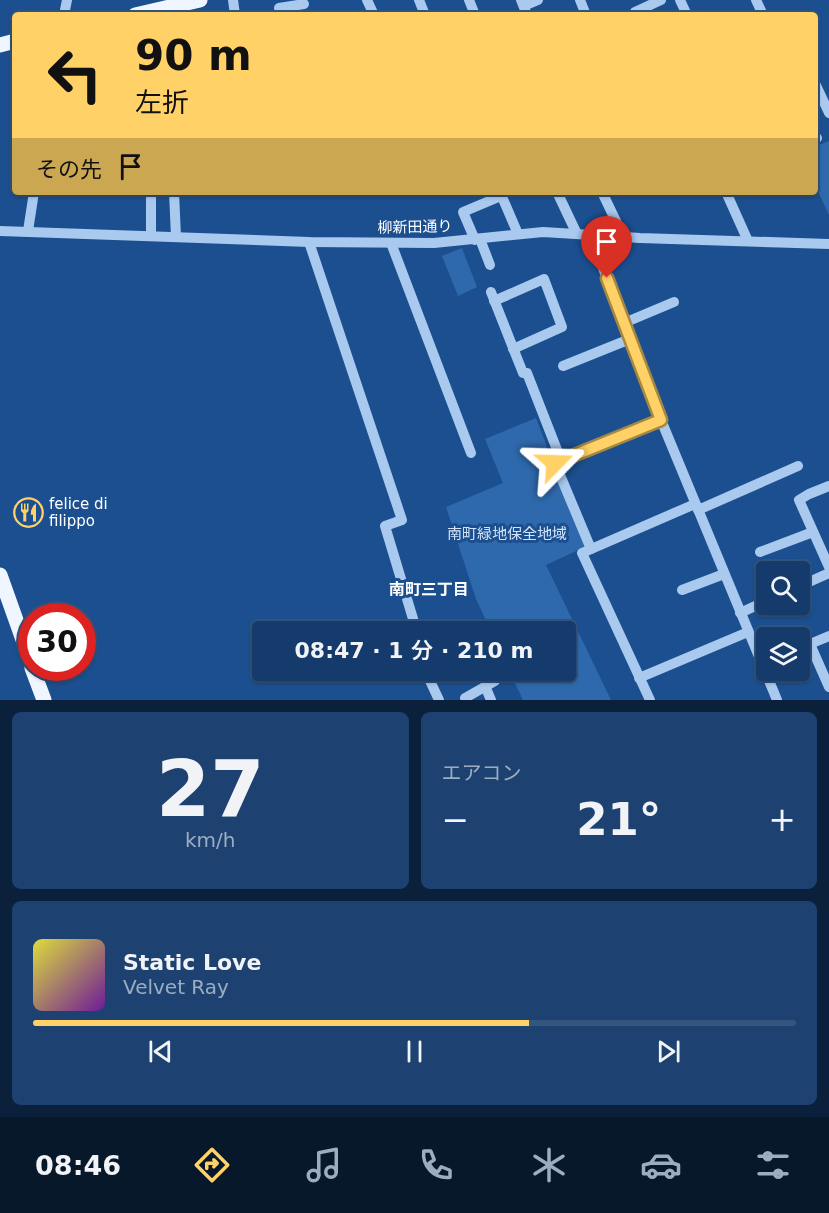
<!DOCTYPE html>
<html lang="ja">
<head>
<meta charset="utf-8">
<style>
  body { margin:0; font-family:"DejaVu Sans","Noto Sans JP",sans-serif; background:#1d4271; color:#f1f3f6; height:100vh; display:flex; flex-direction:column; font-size:22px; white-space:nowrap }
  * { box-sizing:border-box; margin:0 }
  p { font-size:20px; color:#9dadc1 }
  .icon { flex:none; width:33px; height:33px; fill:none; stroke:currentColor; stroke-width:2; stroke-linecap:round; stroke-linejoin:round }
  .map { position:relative; height:700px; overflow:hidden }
  .details { display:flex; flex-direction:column; gap:12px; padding:12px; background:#0b203b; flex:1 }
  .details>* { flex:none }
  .guide { position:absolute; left:12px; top:12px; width:806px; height:183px; border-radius:6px; box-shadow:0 2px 4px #0004,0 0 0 2px #33557e; background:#ffd166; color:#111; overflow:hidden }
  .tools { position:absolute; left:756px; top:561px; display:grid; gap:12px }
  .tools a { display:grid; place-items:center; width:54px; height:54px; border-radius:6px; background:#143b6b; box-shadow:0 2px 4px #0004,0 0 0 2px #33557e; font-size:30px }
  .speed { position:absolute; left:18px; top:603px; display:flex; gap:12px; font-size:30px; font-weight:700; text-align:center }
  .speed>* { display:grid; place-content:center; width:78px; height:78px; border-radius:50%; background:#143b6b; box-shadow:0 2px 4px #0004,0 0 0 2px #33557e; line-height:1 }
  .speed .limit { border:9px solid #d22; background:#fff; color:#111 }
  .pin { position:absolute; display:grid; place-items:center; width:51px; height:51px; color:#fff; margin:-62px -26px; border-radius:50% 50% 50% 0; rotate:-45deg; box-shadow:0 0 6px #0007 }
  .pin .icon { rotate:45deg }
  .me { position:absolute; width:66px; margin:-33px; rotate:68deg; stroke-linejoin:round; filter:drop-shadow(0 0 4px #0008) }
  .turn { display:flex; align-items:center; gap:21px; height:126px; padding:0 24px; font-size:27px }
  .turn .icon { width:78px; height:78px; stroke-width:2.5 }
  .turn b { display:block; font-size:42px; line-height:51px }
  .then { display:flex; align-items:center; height:57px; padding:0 24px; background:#0003; gap:12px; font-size:22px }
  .big { font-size:45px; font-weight:600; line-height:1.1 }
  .details .widget { flex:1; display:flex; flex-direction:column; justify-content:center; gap:9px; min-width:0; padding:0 21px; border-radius:9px; background:#1d4271 }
  .details .dial { align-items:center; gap:0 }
  .dial b { font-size:78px; line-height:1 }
  .song { display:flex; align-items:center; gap:18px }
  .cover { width:72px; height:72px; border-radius:9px; background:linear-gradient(135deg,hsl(60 70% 55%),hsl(280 70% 35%)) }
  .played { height:6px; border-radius:3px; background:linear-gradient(90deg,#ffd166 65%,#33557e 65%) }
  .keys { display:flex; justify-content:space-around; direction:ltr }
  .heat { display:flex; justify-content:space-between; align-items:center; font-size:33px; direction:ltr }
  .details .tiles { flex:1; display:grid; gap:12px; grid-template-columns:1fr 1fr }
  .widget:last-child { grid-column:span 2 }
  .trip { position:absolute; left:252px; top:621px; width:324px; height:60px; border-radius:6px; background:#143b6b; box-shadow:0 2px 4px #0004,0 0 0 2px #33557e; font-weight:600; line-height:60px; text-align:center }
  .dock { display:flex; height:96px; justify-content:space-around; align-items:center; background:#08182b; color:#9dadc1 }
  .dock .icon { width:42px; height:42px }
  .dock .active { color:#ffd166 }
  .dock b { font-size:27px; color:#f1f3f6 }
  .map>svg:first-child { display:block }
  .green { fill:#2e69ad }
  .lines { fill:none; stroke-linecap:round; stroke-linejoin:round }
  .minor { stroke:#a9c9ee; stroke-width:10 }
  .major { stroke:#f0f6ff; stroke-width:15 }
  .route-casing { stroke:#a68842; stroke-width:15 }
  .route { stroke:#ffd166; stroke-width:10 }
  .labels { text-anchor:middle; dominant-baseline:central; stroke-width:6; stroke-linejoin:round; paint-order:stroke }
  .street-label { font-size:15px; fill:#fff; stroke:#1b4f8f }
  .poi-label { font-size:15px; fill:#fff; stroke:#1b4f8f; text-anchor:start }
  .park-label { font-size:15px; fill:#cfe3fa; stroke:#1b4f8f }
  .neighbourhood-label { font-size:16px; font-weight:bold; fill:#fff; stroke:#1b4f8f }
</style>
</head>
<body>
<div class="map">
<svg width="829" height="700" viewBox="0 0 829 700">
  <rect width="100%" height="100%" fill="#1b4f8f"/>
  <g class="green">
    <path d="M829,141V215L815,185L814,147Z"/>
    <path d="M462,248L477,287L458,296L442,256Z"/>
    <path d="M536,418L585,547L546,565L611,700H523L509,671L566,670V632L491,631L476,599L446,507L503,483L485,439Z"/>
  </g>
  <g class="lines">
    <g class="minor">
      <path d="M233,0L235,15"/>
      <path d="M367,0L374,15"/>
      <path d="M419,0L425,15"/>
      <path d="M469,0L475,15"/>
      <path d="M521,0L527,15"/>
      <path d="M580,0L586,15"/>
      <path d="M680,0L687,15"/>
      <path d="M756,0L763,15"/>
      <path d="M524,6L538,0"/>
      <path d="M279,8L304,4"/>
      <path d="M64,15L67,0"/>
      <path d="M637,15L635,12L661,0"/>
      <path d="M814,81L829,113"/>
      <path d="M814,139L817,138"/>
      <path d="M151,192V236"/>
      <path d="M174,192L176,237"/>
      <path d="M500,192L518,234"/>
      <path d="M557,192L576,232"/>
      <path d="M602,192L623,236"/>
      <path d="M726,192L748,241"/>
      <path d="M0,231L309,242L434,243L543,232L640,238L829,244"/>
      <path d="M28,231L34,192"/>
      <path d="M590,234L661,420L777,700"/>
      <path d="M480,239L490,265"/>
      <path d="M475,240L463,212L501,196"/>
      <path d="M309,242L402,520L385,526L417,632"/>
      <path d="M391,243L471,453"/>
      <path d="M491,292L523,373H527L561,460"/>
      <path d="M494,301L544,279L562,327L513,349"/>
      <path d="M624,323L674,302"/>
      <path d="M563,366L630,339"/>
      <path d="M829,486L809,494L799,500L829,567"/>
      <path d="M698,510L798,466"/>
      <path d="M591,549L555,463L661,420"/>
      <path d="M760,552L813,532"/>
      <path d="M800,586L829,573"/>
      <path d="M682,590L724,574"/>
      <path d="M740,613L766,601"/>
      <path d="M829,636L810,644L829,687"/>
      <path d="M425,670L439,700"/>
      <path d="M639,678L748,632"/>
      <path d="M485,686L491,700"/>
      <path d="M465,698L495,681"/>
      <path d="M650,700L582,553L695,504"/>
    </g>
    <g class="major">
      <path d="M135,15L200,0"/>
      <path d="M0,45L15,41"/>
      <path d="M0,575L32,665"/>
      <path d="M32,668L44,700"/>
    </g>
  </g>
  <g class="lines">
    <defs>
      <path id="route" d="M555,463L661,420L607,278"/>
    </defs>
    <use href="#route" class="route-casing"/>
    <use href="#route" class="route"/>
  </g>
  <defs>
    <symbol id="restaurant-ring" viewBox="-11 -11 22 22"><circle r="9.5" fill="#1b4f8f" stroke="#ffd166" stroke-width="1.5"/><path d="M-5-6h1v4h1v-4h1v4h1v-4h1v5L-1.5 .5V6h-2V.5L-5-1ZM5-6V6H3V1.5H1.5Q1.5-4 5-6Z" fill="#ffd166"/></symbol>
  </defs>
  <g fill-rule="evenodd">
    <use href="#restaurant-ring" x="12" y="496" width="33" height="33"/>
  </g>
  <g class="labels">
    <g class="street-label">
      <text transform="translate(415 227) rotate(-1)">柳新田通り</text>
    </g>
    <g class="poi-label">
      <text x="49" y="504">felice di<tspan x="49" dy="17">filippo</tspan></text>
    </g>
    <g class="park-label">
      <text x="507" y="534">南町緑地保全地域</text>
    </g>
    <g class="neighbourhood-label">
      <text x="429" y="589">南町三丁目</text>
    </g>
  </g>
</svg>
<div class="tools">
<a><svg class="icon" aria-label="search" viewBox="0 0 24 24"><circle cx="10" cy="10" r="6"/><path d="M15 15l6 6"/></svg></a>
<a><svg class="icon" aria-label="layers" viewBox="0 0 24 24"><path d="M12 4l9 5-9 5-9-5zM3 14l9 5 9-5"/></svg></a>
</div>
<div class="speed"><div class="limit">30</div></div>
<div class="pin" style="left:607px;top:278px;background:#d93025"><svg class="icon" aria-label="arrive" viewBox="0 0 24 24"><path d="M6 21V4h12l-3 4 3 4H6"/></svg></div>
<svg class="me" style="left:555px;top:463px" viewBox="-20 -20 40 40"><path d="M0-17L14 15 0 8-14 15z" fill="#ffd166" stroke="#fff" stroke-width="4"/></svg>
<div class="trip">08:47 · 1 分 · 210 m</div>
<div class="guide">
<div class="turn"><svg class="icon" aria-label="left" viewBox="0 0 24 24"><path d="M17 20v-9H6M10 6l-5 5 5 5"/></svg><div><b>90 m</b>左折</div></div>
<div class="then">その先<svg class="icon" aria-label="arrive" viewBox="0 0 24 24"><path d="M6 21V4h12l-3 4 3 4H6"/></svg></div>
</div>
</div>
<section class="details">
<div class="tiles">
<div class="widget dial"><b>27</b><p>km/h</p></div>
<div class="widget"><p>エアコン</p>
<div class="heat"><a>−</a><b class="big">21°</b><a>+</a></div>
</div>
<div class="widget">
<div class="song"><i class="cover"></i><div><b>Static Love</b><p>Velvet Ray</p></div></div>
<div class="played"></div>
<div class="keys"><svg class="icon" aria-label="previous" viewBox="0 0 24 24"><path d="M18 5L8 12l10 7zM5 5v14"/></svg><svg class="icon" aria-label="pause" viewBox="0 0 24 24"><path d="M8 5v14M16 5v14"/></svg><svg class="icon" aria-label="next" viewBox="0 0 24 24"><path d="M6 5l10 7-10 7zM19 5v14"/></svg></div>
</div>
</div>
</section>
<nav class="dock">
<b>08:46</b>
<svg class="icon active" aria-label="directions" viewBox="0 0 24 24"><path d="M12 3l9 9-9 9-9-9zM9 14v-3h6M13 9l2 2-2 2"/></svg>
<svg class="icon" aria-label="music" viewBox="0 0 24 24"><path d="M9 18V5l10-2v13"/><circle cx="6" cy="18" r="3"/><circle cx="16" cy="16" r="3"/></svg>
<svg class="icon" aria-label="phone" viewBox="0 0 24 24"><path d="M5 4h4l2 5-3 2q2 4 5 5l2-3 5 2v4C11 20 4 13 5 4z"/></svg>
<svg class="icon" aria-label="climate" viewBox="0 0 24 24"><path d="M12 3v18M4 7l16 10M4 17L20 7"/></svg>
<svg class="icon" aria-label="car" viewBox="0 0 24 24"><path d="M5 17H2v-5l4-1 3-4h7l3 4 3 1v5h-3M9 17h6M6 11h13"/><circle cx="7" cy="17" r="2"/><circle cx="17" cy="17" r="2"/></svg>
<svg class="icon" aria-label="filters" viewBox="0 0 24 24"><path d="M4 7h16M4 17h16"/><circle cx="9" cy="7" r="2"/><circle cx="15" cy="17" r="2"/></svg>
</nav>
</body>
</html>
